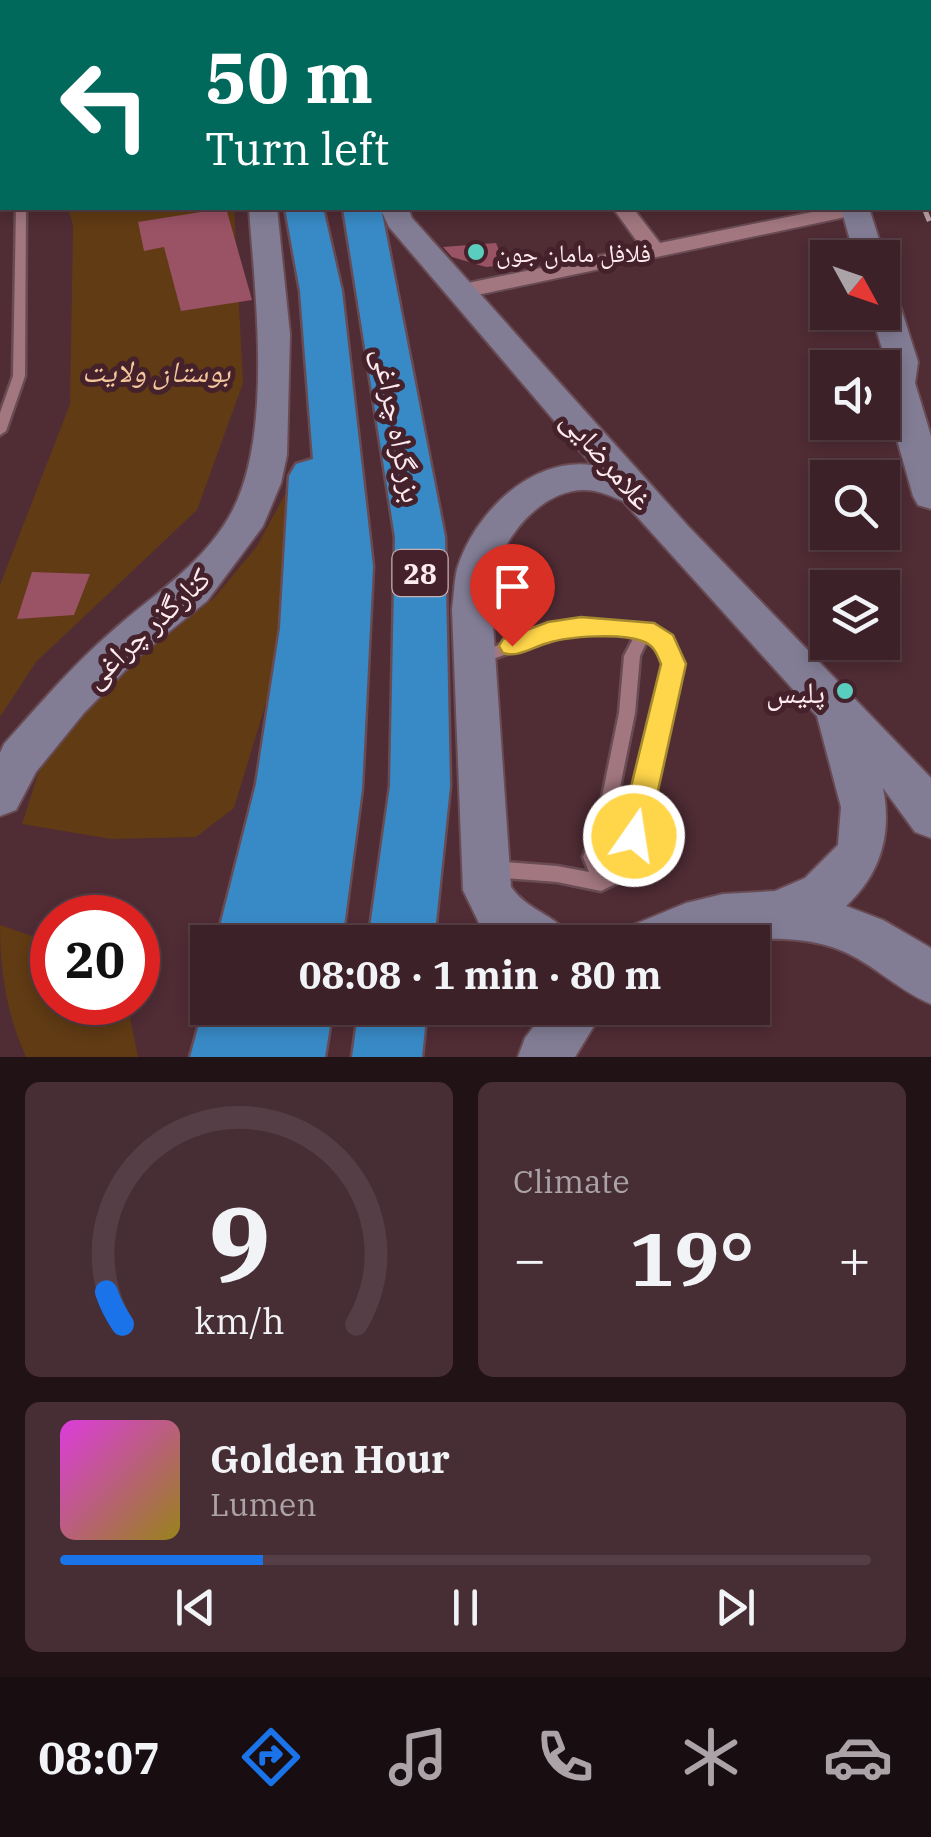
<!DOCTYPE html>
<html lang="en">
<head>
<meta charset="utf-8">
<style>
  body { margin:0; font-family:"IBM Plex Serif","Noto Naskh Arabic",serif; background:#472e34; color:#f1f3f6; height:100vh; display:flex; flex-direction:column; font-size:38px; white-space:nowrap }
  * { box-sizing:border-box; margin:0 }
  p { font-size:32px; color:#aca3a8 }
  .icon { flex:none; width:55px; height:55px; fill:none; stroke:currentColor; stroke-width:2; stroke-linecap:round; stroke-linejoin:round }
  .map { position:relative; height:1057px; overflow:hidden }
  .details { display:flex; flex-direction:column; gap:25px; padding:25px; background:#211216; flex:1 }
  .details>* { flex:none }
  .hud { position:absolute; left:0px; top:0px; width:932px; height:210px; box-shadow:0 5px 15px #0003,0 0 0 2px #553e45; background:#00695c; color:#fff; overflow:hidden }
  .needle { width:65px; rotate:130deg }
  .buttons { position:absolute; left:810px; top:240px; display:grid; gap:20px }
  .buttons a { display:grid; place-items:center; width:90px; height:90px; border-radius:0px; background:#3c2128; box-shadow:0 5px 15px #0003,0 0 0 2px #553e45; font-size:50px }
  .speed { position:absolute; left:30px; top:895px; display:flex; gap:20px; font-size:50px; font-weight:700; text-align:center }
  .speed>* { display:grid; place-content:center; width:130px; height:130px; border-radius:50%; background:#3c2128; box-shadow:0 5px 15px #0003,0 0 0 2px #553e45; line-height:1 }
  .speed .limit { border:15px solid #d22; background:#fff; color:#111 }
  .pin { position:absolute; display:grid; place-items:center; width:85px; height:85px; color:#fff; margin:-102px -42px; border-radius:50% 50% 50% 0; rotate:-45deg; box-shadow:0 0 10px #0007 }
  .pin .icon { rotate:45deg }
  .me { position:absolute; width:110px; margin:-55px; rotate:13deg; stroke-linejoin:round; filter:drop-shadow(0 0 8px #0008) }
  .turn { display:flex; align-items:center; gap:35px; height:210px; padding:0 40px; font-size:45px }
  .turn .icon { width:130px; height:130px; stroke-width:2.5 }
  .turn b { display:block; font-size:70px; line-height:85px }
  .big { font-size:75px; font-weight:700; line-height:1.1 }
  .details .card { flex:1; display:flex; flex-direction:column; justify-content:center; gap:15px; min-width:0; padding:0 35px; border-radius:15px; background:#472e34 }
  .details .dial { align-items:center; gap:0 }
  .dial svg { height:260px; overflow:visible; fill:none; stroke:#553e45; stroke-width:7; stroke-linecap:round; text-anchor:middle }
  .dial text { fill:#f1f3f6; stroke:none }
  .song { display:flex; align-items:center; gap:30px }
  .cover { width:120px; height:120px; border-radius:15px; background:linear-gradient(135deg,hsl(300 70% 55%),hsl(50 70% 35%)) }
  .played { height:10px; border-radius:5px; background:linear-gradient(90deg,#1a73e8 25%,#553e45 25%) }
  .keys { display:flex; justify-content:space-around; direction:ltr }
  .heat { display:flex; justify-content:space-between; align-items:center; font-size:55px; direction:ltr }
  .details .tiles { flex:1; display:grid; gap:25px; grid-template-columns:1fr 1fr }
  .card:last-child { grid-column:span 2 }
  .trip { position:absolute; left:190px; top:925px; width:580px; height:100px; border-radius:0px; background:#3c2128; box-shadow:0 5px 15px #0003,0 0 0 2px #553e45; font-weight:700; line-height:100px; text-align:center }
  .menu { display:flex; height:160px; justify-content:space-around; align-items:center; background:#180d10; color:#aca3a8 }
  .menu .icon { width:70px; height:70px }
  .menu .on { color:#1a73e8 }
  .menu b { font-size:45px; color:#f1f3f6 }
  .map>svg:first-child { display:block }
  .green { fill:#603b14 }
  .building { fill:#9a5265 }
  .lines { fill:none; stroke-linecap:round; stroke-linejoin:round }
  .lane-casing { stroke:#694b54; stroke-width:5 }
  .street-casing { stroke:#694b54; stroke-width:4 }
  .secondary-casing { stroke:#694b54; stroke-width:4 }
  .highway-casing { stroke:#694b54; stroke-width:5 }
  .lane { fill:#a27780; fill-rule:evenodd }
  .street { fill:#a27780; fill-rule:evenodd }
  .secondary { fill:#827d95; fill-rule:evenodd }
  .highway { fill:#388ac6; fill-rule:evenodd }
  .rail { stroke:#b9a0a6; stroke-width:5; stroke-dasharray:14 8; stroke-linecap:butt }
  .route { fill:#ffd54a; stroke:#a68a30; stroke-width:2.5 }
  .poi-dot { fill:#59cebf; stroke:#45222b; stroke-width:4 }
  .labels { text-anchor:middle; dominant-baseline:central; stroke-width:10; stroke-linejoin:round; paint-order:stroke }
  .far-poi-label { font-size:25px; fill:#feebef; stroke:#45222b; text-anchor:start }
  .shield { fill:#45222b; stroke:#c6afb4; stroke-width:2.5 }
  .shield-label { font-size:28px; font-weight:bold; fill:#feebef }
  .park-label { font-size:30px; font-style:italic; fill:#f4c69c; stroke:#45222b }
  .street-label { font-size:30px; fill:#feebef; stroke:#45222b }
  .poi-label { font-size:30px; fill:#feebef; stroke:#45222b; text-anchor:end }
</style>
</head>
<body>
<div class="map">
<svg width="931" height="1057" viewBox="0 0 931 1057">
  <rect width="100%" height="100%" fill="#502c35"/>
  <g class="green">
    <path d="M68,208H234L243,383L197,510L36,662L0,717V585L70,404L73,225Z"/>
    <path d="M290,485L287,634L234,808L196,837L111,839L22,824L38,774L68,727L115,678L214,598L257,546Z"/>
    <path d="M0,925L52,943V1002L127,1003L138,1057H26C7,1015 0,972 0,925Z"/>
  </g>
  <g class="building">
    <path d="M226,208L252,300L181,311L164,247L144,251L138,222Z"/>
    <path d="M496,243L505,265L486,267L452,257L443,247Z"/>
    <path d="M32,572L90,574L74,615L17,619Z"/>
  </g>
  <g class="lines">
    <defs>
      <g id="lane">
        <path d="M0,37L2,38V51L0,50Z"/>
        <path d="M16,208H26L25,376L6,431L0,435V413L13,376Z"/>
        <path d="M581,621L650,626L669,638L682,664L635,870L632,876L601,891L557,882L492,877L486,875L483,869L486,863L492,861L557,866L589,872L583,857L599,812L619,713L624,656L635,635L581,633L550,638L477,665L472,663L469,659L472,655L549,626ZM648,639L658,646L666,664L619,865L606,872L601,857L615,812L635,713L640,656Z"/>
      </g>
      <g id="street">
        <path d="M433,0H451L452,2H434Z"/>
        <path d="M559,0H578L579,2H560Z"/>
        <rect x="614" y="0" width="16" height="2"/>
        <rect x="704" y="0" width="16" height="2"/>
        <path d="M613,208H633L660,243L832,208L865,209L855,215L463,298L452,291L463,284L641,247Z"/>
      </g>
      <g id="secondary">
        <path d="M156,0H180L181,2H157Z"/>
        <path d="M280,0H303L304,2H281Z"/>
        <path d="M777,0H799L800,2H778Z"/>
        <path d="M899,0H921L922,2H900Z"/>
        <rect x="930" y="36" width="1" height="16"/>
        <rect x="930" y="66" width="1" height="17"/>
        <path d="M249,208H277L290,334L287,455L281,483L263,526L207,601L139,656L84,713L36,772L16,810L0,816V753L4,744C38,706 71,667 110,633C151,596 200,567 229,517C274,440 255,295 249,208Z"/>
        <path d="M380,208H408L412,218L688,526L931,778V838L915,832L883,788C892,833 881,874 846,906L883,920L931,948V1004C895,989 869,959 832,947C790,934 752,940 710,942C682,944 654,942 626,942L633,925L686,903L723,894L775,891L805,878L838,845L841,807L817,716L623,501C610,496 599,490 585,490C544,489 506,533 496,570C493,582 493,596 492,609L511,887C530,914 560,914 572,942H498L480,925L463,890L452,609C454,596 454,582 457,569C474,514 530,457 592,465L389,227Z"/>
        <path d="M841,208H869L885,258L882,262V258H855Z"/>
        <path d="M882,290L893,292L898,299L918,362L915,383L931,436V509L918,505L913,496L882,387L886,362L871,312H882Z"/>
        <path d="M548,1008H605L575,1057H518L525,1038Z"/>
      </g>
      <g id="highway">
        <path d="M191,0H222L223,2H193Z"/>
        <path d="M240,0H271L272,2H242Z"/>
        <path d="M285,208H323L342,291L373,566L362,789L342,942H216L256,784L280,628L289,476L296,464L313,459L300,291Z"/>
        <path d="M343,208H381L445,537L450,786L434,942H368L390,786L395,537Z"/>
        <path d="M208,992V1008H333L325,1057H190Z"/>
        <path d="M359,1008H427L422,1057H352Z"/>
      </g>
    </defs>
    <use href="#lane" class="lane-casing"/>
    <use href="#street" class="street-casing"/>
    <use href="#secondary" class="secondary-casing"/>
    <use href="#highway" class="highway-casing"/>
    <use href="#lane" class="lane"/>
    <use href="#street" class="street"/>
    <use href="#secondary" class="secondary"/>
    <use href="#highway" class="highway"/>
    <path class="rail" d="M924,208L931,225"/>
  </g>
  <path class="route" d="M581,617L654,623L673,635L686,664L648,836L643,845L634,849L624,845L619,836L661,664C657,654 654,645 642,641C622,633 569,636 548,643C533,647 518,658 503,653L499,646L503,639L548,622Z"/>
  <g class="poi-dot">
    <circle cx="476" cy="252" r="10"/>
    <circle cx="845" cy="691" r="10"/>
  </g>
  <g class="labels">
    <g class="far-poi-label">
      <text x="496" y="252">فلافل مامان جون</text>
    </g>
    <rect class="shield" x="392.5" y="550" width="55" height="46" rx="8"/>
    <g class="shield-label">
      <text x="420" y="573">28</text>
    </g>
    <g class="park-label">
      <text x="156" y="370">بوستان ولایت</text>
    </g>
    <g class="street-label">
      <text transform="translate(399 425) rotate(79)">بزرگراه چراغی</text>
      <text transform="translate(608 459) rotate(49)">غلامرضایی</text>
      <text transform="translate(146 627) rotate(-43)">کنارگذر چراغی</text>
    </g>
    <g class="poi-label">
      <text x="825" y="691">پلیس</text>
    </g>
  </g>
</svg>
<div class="buttons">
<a><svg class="needle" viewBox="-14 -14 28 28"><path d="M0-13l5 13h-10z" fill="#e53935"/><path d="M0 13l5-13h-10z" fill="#aca3a8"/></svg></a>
<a><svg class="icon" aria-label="sound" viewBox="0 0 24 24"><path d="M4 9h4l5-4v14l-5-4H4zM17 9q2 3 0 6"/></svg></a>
<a><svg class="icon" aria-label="search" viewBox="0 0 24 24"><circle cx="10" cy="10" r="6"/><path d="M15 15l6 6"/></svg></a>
<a><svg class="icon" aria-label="layers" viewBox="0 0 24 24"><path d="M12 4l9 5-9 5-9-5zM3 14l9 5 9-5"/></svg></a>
</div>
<div class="speed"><div class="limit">20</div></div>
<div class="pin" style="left:512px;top:646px;background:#d93025"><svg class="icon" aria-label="arrive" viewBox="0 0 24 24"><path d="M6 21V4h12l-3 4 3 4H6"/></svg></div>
<svg class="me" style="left:634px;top:836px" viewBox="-20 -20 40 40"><circle r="17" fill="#ffd54a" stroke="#fff" stroke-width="3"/><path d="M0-11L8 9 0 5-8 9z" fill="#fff"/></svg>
<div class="trip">08:08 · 1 min · 80 m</div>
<div class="hud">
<div class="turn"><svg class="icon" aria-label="left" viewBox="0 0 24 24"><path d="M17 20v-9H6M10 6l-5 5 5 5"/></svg><div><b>50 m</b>Turn left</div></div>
</div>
</div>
<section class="details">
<div class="tiles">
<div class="card dial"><svg viewBox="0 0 100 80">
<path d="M14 69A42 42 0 1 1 86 69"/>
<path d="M14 69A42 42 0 0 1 9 59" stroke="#1a73e8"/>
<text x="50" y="56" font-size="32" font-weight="700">9</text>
<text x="50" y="72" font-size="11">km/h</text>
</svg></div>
<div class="card"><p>Climate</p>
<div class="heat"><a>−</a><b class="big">19°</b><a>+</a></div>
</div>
<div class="card">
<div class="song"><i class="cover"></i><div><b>Golden Hour</b><p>Lumen</p></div></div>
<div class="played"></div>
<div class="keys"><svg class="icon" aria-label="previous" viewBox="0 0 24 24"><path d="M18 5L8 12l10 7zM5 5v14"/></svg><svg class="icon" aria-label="pause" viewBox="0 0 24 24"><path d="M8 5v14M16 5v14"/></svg><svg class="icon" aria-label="next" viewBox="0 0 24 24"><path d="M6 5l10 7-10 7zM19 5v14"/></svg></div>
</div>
</div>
</section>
<nav class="menu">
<b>08:07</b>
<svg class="icon on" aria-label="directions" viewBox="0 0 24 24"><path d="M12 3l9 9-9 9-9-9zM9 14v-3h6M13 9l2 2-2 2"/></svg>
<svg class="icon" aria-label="music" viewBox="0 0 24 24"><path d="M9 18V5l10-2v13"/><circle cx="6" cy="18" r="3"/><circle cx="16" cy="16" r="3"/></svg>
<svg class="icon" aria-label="phone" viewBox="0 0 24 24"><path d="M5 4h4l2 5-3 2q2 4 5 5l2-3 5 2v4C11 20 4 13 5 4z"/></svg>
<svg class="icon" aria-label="climate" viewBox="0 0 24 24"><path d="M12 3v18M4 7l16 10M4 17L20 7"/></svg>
<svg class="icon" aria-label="car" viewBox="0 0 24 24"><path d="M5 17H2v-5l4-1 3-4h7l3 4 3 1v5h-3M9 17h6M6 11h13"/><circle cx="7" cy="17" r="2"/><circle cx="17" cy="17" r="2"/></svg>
</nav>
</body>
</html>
